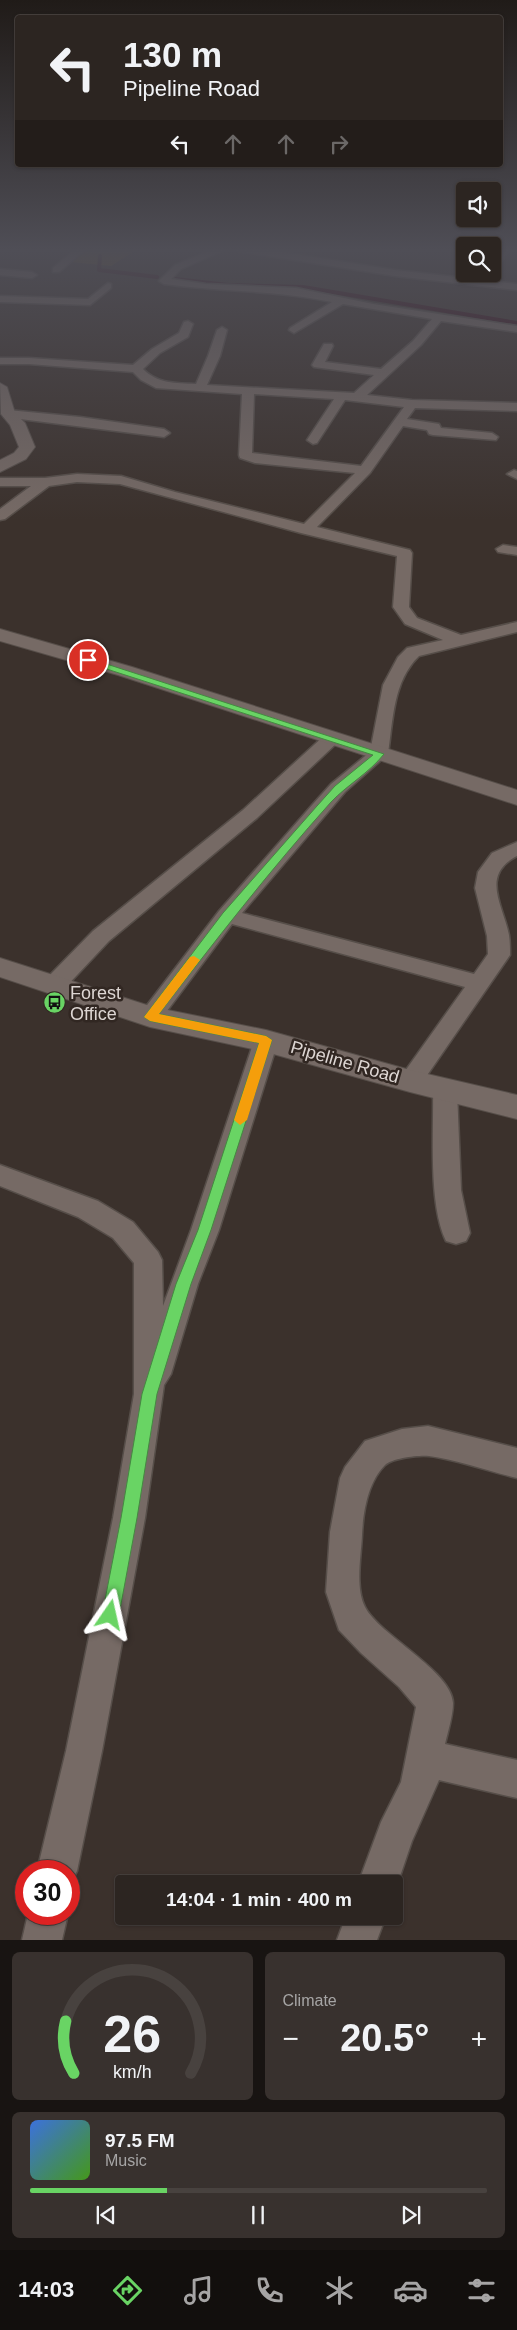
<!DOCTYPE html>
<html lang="en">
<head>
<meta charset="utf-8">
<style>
  body { margin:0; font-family:Arial,sans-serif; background:#38312e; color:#f1f3f6; height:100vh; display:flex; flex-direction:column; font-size:19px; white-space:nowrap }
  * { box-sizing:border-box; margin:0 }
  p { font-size:16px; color:#a6a5a5 }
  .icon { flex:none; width:28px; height:28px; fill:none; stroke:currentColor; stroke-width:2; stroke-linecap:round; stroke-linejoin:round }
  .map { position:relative; height:1940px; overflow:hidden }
  .panel { display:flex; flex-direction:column; gap:12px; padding:12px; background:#181412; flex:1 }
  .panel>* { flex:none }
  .banner { position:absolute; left:15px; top:15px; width:488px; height:152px; border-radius:5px; box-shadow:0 1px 4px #0004,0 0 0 1px #48423f; background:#2c2521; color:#f1f3f6; overflow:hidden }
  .controls { position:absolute; left:456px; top:182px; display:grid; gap:10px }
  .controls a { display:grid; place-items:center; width:45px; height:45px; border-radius:5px; background:#2c2521; box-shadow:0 1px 4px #0004,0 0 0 1px #48423f; font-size:25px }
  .speed { position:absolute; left:15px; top:1860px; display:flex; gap:10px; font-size:25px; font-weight:700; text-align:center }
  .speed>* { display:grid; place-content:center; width:65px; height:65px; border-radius:50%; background:#2c2521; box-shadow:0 1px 4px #0004,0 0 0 1px #48423f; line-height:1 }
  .speed .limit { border:8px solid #d22; background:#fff; color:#111 }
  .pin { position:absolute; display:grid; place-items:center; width:42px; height:42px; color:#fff; margin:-21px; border:2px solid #fff; border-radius:50%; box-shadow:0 1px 5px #0007 }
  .me { position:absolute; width:55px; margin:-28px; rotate:11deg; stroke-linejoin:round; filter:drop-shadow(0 0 4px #0008) }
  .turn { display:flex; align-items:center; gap:18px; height:105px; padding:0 25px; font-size:22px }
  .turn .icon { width:65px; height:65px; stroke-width:2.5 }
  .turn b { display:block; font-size:35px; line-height:42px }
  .lanes { display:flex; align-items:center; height:48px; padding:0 25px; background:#0003; justify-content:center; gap:25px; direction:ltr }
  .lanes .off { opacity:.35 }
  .big { font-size:38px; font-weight:600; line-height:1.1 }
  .panel .widget { flex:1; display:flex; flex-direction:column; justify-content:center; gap:8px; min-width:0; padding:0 18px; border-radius:8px; background:#38312e }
  .panel .dial { align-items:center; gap:0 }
  .dial svg { height:130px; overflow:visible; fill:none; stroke:#48423f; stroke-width:7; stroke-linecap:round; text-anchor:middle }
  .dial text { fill:#f1f3f6; stroke:none }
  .song { display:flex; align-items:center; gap:15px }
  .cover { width:60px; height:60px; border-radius:8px; background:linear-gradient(135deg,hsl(220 70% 55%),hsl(100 70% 35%)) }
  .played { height:5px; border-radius:2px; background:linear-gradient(90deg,#69d464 30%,#48423f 30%) }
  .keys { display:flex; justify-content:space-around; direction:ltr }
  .heat { display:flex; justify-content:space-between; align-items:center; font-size:28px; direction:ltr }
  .panel .tiles { flex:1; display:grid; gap:12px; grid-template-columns:1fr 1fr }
  .widget:last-child { grid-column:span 2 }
  .trip { position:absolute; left:115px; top:1875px; width:288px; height:50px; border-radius:5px; background:#2c2521; box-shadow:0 1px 4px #0004,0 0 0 1px #48423f; font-weight:600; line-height:50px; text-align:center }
  .tab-bar { display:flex; height:80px; justify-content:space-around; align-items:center; background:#120f0d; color:#a6a5a5 }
  .tab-bar .icon { width:35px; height:35px }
  .tab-bar .active { color:#69d464 }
  .tab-bar b { font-size:22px; color:#f1f3f6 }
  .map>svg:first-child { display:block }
  .green { fill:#6c531a }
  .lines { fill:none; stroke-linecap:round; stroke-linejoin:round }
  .stream { stroke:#300312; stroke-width:4 }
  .street-casing { stroke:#564e49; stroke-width:3 }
  .secondary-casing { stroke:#564e49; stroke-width:2 }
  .street { fill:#766a65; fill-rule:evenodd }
  .secondary { fill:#766a65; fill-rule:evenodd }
  .route { fill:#69d464; stroke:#448a41 }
  .slow { fill:#f59e0b }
  .labels { text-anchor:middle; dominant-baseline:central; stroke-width:5; stroke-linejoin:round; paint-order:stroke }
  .poi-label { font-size:18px; fill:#ddd6d3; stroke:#312722; text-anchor:start }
  .street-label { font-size:18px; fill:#ddd6d3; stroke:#312722 }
</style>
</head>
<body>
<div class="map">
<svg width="517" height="1940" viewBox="0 0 517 1940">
  <rect width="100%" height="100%" fill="#3b312c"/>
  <path class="green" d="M91,248H139L111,266L71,262Z"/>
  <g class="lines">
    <g class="stream">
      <path d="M100,256L99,270L157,277"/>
      <path d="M175,279L228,285L303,287L517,323"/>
    </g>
    <defs>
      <g id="street">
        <path d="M77,248H87L59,272H53V268Z"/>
        <path d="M216,248H229L181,269L171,279L206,284L296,288L373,304L517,326V332L441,321L421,345L367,395L412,400L517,403V411L415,408L407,419L439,424L441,428L492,433L498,437L496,440L433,435L429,434L427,430L403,426L370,473L317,527L410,550L412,553L409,607L417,618L461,635L517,622V632L419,656C393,681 393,720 388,754L345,792L242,913L474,974L488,954L487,936L475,888L478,872L492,853L517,842V856C480,875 503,905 509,935C510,942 510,949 510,955L419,1087L410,1090L401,1087L398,1081L465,987L232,924L158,1023L150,1025L142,1023L138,1017L219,911L313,804L331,784L370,752L383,685L398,657L407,648L443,640L405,624L393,607L397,556L301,533L120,484L77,482L49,486L5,519L0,520V509L31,486H0V478H45L77,474L121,476L175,492L304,524L355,473L255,463L240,458L239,455L242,394L156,388L141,380L133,372L29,364H0V358H29L133,365L152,349L179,333L184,322L188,321L193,324L188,337L160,353L143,369C158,384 175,383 196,384L208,356L217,330L222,327L227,330L220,356L207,385L354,393L374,375L314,367L312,365L324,344H332L333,346L325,362L381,369L413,341L432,319L343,304L294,333L289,330L290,328L332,302C277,290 220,292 164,284L159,281L175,265ZM254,394L334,399L307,440L313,444L317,443L345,400L404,407L361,466L252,453Z"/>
        <path d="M233,248H257L395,270L517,284V290L395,276L237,251Z"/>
        <path d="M501,248H510L500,264H494L492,262Z"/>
        <path d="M0,269L32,272L37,275L32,278L0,275Z"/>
        <path d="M108,283L111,284V288L90,305L0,302V296L88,299Z"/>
        <path d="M8,410L80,417L164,429L170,433L164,437L4,417L2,414L4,411Z"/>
        <path d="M514,470L517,471V479L507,474Z"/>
        <path d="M503,545L517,547V555L498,552L496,549Z"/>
        <path d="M332,733L338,734L341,738L338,742L257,818L109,941L62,991L54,993L46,991L43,985L46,979L93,931L243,810L326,734Z"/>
        <path d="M266,1032L274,1035L278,1041L219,1230L198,1284L171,1374L164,1385L145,1518L102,1751L77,1871L69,1886V1871H37L66,1751L113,1518L134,1394V1263L113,1238L78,1217L0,1186V1165L98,1201L133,1222L158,1252L162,1260L163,1306L191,1230L254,1041L258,1035Z"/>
        <path d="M445,1081L454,1083L457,1090L461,1190L470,1233L466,1241L456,1244L446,1241C428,1204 434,1132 433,1090L436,1083Z"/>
        <path d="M428,1426L517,1448V1478C491,1472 455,1459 429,1456C418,1455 393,1458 385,1465C368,1482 363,1512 362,1535C361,1557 355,1587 365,1607C378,1634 452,1671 453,1703C453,1716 448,1731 445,1744L517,1760V1798L439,1780L412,1841L394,1894V1884H358L381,1822L401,1782L416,1707L399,1687L361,1653L339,1630L326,1592L330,1532L340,1478L345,1467L365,1441L402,1429Z"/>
        <path d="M28,1914H68L62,1940H22Z"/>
        <path d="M346,1916H386L377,1940H337Z"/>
      </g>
      <g id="secondary">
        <path d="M0,383L7,387L15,413L25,423L35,447L26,459L0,472V460L14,453L19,447L10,425L1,414Z"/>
        <path d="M0,629L132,667L517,790V805L118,675L0,641Z"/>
        <path d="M0,958L153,1007L266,1030L410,1070L517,1095V1119L410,1092L266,1052L150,1027L0,977Z"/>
      </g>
    </defs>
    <use href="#street" class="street-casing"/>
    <use href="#secondary" class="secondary-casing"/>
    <use href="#street" class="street"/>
    <use href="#secondary" class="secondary"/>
  </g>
  <linearGradient id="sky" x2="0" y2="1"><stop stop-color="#201b18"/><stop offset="0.48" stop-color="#4f4e56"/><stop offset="1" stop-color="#4f4e56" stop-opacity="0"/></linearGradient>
  <rect width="517" height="520" fill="url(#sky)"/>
  <path class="route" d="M88,658L384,754C369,773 347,785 331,802C270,870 214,942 159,1014L266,1036L272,1040L211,1230L191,1284L157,1394L137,1518L119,1615L117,1622L110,1624L104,1622L102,1615L121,1518L142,1394L176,1284L198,1230L259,1043L150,1021L144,1017L223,913L317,806L335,786L373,755L85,662L84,660Z"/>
  <path class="slow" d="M194,956L200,960L159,1014L266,1036L272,1040L247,1120L240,1125L234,1120L259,1043L150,1021L144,1017L190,957Z"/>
  <defs>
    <symbol id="bus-disc" viewBox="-11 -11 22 22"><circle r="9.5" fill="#69d464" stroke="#312722"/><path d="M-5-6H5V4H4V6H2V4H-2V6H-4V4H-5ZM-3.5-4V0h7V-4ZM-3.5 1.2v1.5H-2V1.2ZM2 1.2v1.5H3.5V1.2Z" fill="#111"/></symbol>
  </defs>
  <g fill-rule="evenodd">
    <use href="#bus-disc" x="42" y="990" width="25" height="25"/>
  </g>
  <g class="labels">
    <g class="poi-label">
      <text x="70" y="993">Forest<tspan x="70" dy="21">Office</tspan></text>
    </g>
    <g class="street-label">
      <text transform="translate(345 1062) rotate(16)">Pipeline Road</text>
    </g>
  </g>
</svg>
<div class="controls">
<a><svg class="icon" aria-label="sound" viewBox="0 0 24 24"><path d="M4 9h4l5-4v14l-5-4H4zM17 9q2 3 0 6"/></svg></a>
<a><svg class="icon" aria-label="search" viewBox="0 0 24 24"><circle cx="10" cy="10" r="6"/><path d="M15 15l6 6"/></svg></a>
</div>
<div class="speed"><div class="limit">30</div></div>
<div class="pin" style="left:88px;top:660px;background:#d93025"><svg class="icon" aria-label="arrive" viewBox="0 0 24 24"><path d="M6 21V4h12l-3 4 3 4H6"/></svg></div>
<svg class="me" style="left:110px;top:1615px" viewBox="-20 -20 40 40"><path d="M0-17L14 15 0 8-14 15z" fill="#69d464" stroke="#fff" stroke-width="4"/></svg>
<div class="trip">14:04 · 1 min · 400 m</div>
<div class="banner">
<div class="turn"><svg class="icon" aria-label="left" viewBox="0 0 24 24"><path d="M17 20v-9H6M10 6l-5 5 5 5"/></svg><div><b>130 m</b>Pipeline Road</div></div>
<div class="lanes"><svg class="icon" aria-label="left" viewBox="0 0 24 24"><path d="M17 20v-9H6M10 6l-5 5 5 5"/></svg><svg class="icon off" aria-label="ahead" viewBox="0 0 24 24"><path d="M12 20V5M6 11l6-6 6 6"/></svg><svg class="icon off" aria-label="ahead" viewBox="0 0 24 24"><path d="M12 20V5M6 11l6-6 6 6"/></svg><svg class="icon off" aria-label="right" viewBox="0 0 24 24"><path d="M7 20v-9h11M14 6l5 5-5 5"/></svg></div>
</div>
</div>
<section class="panel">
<div class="tiles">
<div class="widget dial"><svg viewBox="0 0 100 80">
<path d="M14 69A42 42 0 1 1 86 69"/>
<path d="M14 69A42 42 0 0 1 9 37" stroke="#69d464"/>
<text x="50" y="56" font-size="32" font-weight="700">26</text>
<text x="50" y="72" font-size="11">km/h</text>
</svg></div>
<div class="widget"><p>Climate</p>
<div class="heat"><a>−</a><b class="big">20.5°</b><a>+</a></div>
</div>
<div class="widget">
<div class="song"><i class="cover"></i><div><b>97.5 FM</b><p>Music</p></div></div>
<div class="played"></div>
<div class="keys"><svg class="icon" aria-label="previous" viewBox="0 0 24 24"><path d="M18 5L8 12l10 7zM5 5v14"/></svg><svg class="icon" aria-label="pause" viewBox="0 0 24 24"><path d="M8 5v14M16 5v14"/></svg><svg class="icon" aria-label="next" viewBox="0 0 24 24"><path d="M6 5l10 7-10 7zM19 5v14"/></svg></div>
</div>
</div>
</section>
<nav class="tab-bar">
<b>14:03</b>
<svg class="icon active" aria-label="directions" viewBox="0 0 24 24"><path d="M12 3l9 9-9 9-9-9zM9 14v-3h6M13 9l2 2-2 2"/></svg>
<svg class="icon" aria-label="music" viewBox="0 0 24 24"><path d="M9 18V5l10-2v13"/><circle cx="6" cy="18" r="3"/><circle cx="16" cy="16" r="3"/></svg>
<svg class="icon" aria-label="phone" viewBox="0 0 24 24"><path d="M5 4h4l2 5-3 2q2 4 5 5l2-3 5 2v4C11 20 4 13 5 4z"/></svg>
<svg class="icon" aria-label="climate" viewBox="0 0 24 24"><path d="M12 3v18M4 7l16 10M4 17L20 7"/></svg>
<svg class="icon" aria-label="car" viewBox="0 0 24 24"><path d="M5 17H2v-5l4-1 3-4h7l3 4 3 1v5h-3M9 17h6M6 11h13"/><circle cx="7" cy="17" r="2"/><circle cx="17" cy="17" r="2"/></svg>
<svg class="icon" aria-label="filters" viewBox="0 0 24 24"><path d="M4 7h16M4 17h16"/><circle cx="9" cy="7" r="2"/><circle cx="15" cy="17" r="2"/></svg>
</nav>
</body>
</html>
